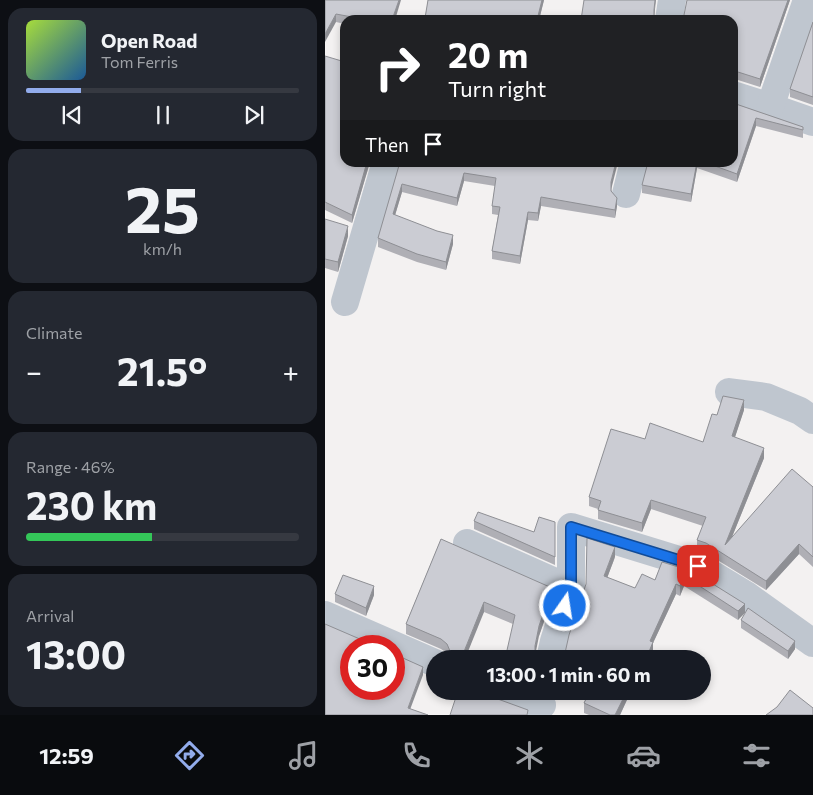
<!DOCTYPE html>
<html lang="en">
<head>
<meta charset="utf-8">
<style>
  body { margin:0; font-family:Commissioner,sans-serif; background:#242831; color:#f1f3f6; height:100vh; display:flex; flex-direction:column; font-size:19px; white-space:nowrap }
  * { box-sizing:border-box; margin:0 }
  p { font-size:16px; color:#9ea1a6 }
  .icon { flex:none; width:28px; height:28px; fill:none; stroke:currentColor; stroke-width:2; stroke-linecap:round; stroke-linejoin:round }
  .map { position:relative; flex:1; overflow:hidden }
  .panel { display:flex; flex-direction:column; gap:8px; padding:8px; background:#0d0f14; width:325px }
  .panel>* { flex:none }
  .guide { position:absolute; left:15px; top:15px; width:398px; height:152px; border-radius:15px; box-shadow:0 2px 8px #0003; background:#202124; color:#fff; overflow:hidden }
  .speed { position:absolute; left:15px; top:635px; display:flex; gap:10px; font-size:25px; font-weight:700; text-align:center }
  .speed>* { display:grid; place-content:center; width:65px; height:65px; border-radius:50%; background:#171b24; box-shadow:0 2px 8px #0003; line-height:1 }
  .speed .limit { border:8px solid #d22; background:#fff; color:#111 }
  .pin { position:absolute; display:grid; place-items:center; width:42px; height:42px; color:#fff; margin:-21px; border-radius:10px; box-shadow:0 2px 8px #0006 }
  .me { position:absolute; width:55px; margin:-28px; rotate:13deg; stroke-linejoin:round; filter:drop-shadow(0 0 4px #0008) }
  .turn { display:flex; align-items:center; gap:18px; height:105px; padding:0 25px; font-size:22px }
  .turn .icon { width:65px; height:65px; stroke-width:2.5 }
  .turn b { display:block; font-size:35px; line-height:42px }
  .then { display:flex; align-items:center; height:48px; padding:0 25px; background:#0003; gap:10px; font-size:19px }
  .big { font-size:38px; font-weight:700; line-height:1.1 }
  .panel .tile { flex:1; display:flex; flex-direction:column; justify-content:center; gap:8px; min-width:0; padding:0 18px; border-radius:15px; background:#242831 }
  .panel .dial { align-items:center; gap:0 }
  .dial b { font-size:65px; line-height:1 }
  .song { display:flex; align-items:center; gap:15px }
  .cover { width:60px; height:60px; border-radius:8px; background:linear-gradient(135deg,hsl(80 70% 55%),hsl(210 70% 35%)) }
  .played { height:5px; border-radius:2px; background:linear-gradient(90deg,#92acec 20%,#363941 20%) }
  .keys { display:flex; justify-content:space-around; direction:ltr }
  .heat { display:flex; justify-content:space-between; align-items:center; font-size:28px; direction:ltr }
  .charge { height:8px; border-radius:4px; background:linear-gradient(90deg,#34c759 46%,#363941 0) }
  .trip { position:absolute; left:101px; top:650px; width:285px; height:50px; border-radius:25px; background:#171b24; box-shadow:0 2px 8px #0003; font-weight:700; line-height:50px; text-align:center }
  .tab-bar { display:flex; height:80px; justify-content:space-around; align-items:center; background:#090b0e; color:#9ea1a6 }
  .tab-bar .icon { width:35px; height:35px }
  .tab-bar .on { color:#92acec }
  .tab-bar b { font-size:22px; color:#f1f3f6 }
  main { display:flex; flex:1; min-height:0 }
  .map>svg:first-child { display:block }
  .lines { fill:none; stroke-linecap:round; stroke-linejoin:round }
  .minor { stroke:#bfc6cf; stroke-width:28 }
  .wall { fill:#afafb5 }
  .shaded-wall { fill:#8e8f94 }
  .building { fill:#cbccd3; stroke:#8e8f94 }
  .route-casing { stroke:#114b97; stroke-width:12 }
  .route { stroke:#1a73e8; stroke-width:9 }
</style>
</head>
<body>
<main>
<section class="panel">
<div class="tile">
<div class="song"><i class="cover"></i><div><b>Open Road</b><p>Tom Ferris</p></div></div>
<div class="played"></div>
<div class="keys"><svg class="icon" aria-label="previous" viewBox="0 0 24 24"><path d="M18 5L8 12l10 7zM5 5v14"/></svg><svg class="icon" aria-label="pause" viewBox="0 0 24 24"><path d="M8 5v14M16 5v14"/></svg><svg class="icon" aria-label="next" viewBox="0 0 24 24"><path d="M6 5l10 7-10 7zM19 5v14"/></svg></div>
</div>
<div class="tile dial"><b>25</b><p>km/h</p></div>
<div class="tile"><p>Climate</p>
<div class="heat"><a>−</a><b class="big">21.5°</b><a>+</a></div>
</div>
<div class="tile"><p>Range · 46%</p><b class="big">230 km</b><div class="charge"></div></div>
<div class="tile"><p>Arrival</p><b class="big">13:00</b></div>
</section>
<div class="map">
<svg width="488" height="715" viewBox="0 0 488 715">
  <rect width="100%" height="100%" fill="#f3f1f1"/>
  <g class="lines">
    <g class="minor">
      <path d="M344,20L347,0"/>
      <path d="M408,95L445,107L488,122"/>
      <path d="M445,107L482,0"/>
      <path d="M301,194L309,162"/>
      <path d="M20,302L61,162"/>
      <path d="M404,392L441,397L475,411L488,420"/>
      <path d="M142,543L246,589"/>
      <path d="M0,615L110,663"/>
      <path d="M225,659L229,641L246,589V527L373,566L421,595L488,643"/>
      <path d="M176,691L185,695L217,705"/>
    </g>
  </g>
  <g class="wall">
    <path d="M0,0L70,20H20V24L11,22Z"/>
    <path d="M103,0H219L214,20H100Z"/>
    <path d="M362,0H465L435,87L413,80H408V20L359,15Z"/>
    <path d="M488,22V105L465,97V89Z"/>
    <path d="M0,56L20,162H45L27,223L0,210Z"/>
    <path d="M408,103L478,127V138L431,126L412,182L372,168L366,202L317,193V185L323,162H408Z"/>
    <path d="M75,162L286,189L292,206L290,218L216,206L213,221L203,220L195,264L167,259V251L173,215L167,214V206L170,186L139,181L132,206L77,192L70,215L128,244L121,270L92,262L53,247V238Z"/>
    <path d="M0,219L23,236L13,272L0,268Z"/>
    <path d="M419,410L410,437L439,458L407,537L488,487V567L474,554L441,590L381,553L372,549V540L378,526L326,509L317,532L273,519V509L264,506V497L320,439L378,442L392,415Z"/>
    <path d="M149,521L209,532L230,522V565L149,529Z"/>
    <path d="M116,539L227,598L214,636L188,624L159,612L124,659L122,653L116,649L81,634V624Z"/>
    <path d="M290,557L282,578L310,588L330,580L337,562L420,604L413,620L359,586L355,596L351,594L328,643V652L237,659Z"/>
    <path d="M10,594L49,595L41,616L10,602Z"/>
    <path d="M416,620L470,649L463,659L416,628Z"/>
    <path d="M246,691H306L295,715H264L259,713V703L262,696Z"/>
  </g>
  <g class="shaded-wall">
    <path d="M74,0H76L70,20H67Z"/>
    <path d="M217,0H219L214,20H212Z"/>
    <path d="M330,0H331L329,18V10Z"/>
    <path d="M463,0H465L435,87V79Z"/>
    <path d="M11,14V22L0,42V34Z"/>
    <path d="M431,118V126L412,182V174Z"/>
    <path d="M42,162H45L27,223V215Z"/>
    <path d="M291,162H293L286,190V182Z"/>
    <path d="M372,162V168L366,202V194Z"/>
    <path d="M139,173V181L132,206V198Z"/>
    <path d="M77,184V192L68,222V214Z"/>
    <path d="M216,197V206L213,221V213Z"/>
    <path d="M292,198V206L290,218V210Z"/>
    <path d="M203,212V220L195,264V256Z"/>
    <path d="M23,226V236L13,272V262Z"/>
    <path d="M128,235V244L121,270V262Z"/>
    <path d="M419,400V410L407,446V436Z"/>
    <path d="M439,448V458L400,554V545Z"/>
    <path d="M326,500V509L317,532V523Z"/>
    <path d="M474,544V554L441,590V581Z"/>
    <path d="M290,547V557L279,586V576Z"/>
    <path d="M359,576V586L355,596V586Z"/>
    <path d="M351,584V594L328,643V652L325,659H321L325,641Z"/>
    <path d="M49,586V595L41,616V608Z"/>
    <path d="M227,588V598L214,636L210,656V646L214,626Z"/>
    <path d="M159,602V612L140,659H136Z"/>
    <path d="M420,604V613L413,620V611Z"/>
    <path d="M470,641V649L463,659V651Z"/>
    <path d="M98,667V675L83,715V708Z"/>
    <path d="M302,691H306L295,715H290Z"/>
  </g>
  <g class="building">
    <path d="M0,0H74L67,20H43L11,14L0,34Z"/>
    <path d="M103,0H217L212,20H108V19L100,18Z"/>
    <path d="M259,0H330L329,10V17L331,20H256Z"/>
    <path d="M362,0H463L435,79L413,72H408V20H357L359,15Z"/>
    <path d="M488,22V97L465,89Z"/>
    <path d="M0,56L20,62V162H42L27,215L0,202Z"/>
    <path d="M408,103L478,127V130L431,118L412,174L379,162H408Z"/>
    <path d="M75,162H291L286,182V191L292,198L290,210L216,197L213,213L203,212L195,256L167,251L175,207L167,206L171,178L139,173L132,198L77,184L68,214L112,231L128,235L121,262L92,254L53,238Z"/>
    <path d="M323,162H372L366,194L317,185Z"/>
    <path d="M0,219L23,226L13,262L0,259Z"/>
    <path d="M398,396L419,400L407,436L439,448L400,545L467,469L488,487V557L474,544L441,581L381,543L372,540L381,517L326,500L317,523L273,510L276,501L264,497L286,429L320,439L325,423L378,442L387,414L392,415Z"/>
    <path d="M153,512L209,532L214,517L230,522V557L149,521Z"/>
    <path d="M262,538L290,547L279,576L310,588L317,574L330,580L337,562L367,571L420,604L413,611L359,576L355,586L351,584L325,641L328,642L321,659H237L240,653L244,635L261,584Z"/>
    <path d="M116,539L227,588L214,626L210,646V654L213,659H180L190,615L159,602L136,659H124L125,651L122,644L116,639L81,624Z"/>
    <path d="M18,575L49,586L41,608L10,594Z"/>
    <path d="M423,608L470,641L463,651L416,620Z"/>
    <path d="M0,624L51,646H26V689H69V654L98,667L83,708L103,715H0Z"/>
    <path d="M465,690L488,708V715H441L452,707Z"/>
    <path d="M133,691H163L170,698L203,710L202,715H125Z"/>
    <path d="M265,691H302L290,715H285L259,703Z"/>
  </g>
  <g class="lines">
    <defs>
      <path id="route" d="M240,606L246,589V527L373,566"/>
    </defs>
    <use href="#route" class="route-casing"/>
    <use href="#route" class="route"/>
  </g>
</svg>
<div class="speed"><div class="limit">30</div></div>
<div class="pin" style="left:373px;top:566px;background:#d93025"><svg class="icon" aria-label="arrive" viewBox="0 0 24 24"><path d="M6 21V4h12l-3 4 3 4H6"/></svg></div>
<svg class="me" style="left:240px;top:606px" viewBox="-20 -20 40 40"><circle r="17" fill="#1a73e8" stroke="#fff" stroke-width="3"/><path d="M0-11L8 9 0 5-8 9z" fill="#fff"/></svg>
<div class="trip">13:00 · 1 min · 60 m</div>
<div class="guide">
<div class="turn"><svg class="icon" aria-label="right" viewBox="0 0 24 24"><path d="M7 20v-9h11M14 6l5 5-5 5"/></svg><div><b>20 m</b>Turn right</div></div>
<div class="then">Then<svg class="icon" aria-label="arrive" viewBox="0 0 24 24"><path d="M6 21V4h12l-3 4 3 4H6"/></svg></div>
</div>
</div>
</main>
<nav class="tab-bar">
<b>12:59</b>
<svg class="icon on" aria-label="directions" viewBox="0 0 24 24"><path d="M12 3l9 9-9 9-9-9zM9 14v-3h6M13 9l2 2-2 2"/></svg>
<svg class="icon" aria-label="music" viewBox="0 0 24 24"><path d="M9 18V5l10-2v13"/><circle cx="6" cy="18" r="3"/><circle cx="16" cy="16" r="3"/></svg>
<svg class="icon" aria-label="phone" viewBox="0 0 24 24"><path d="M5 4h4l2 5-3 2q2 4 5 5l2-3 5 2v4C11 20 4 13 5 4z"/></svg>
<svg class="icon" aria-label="climate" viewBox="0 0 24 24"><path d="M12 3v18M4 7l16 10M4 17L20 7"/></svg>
<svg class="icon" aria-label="car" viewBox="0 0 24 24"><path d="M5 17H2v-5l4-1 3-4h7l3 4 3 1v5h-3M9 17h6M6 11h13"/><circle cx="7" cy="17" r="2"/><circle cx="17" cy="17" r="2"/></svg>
<svg class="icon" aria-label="filters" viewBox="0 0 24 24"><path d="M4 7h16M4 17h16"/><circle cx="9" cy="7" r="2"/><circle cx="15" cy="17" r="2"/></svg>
</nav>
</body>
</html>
